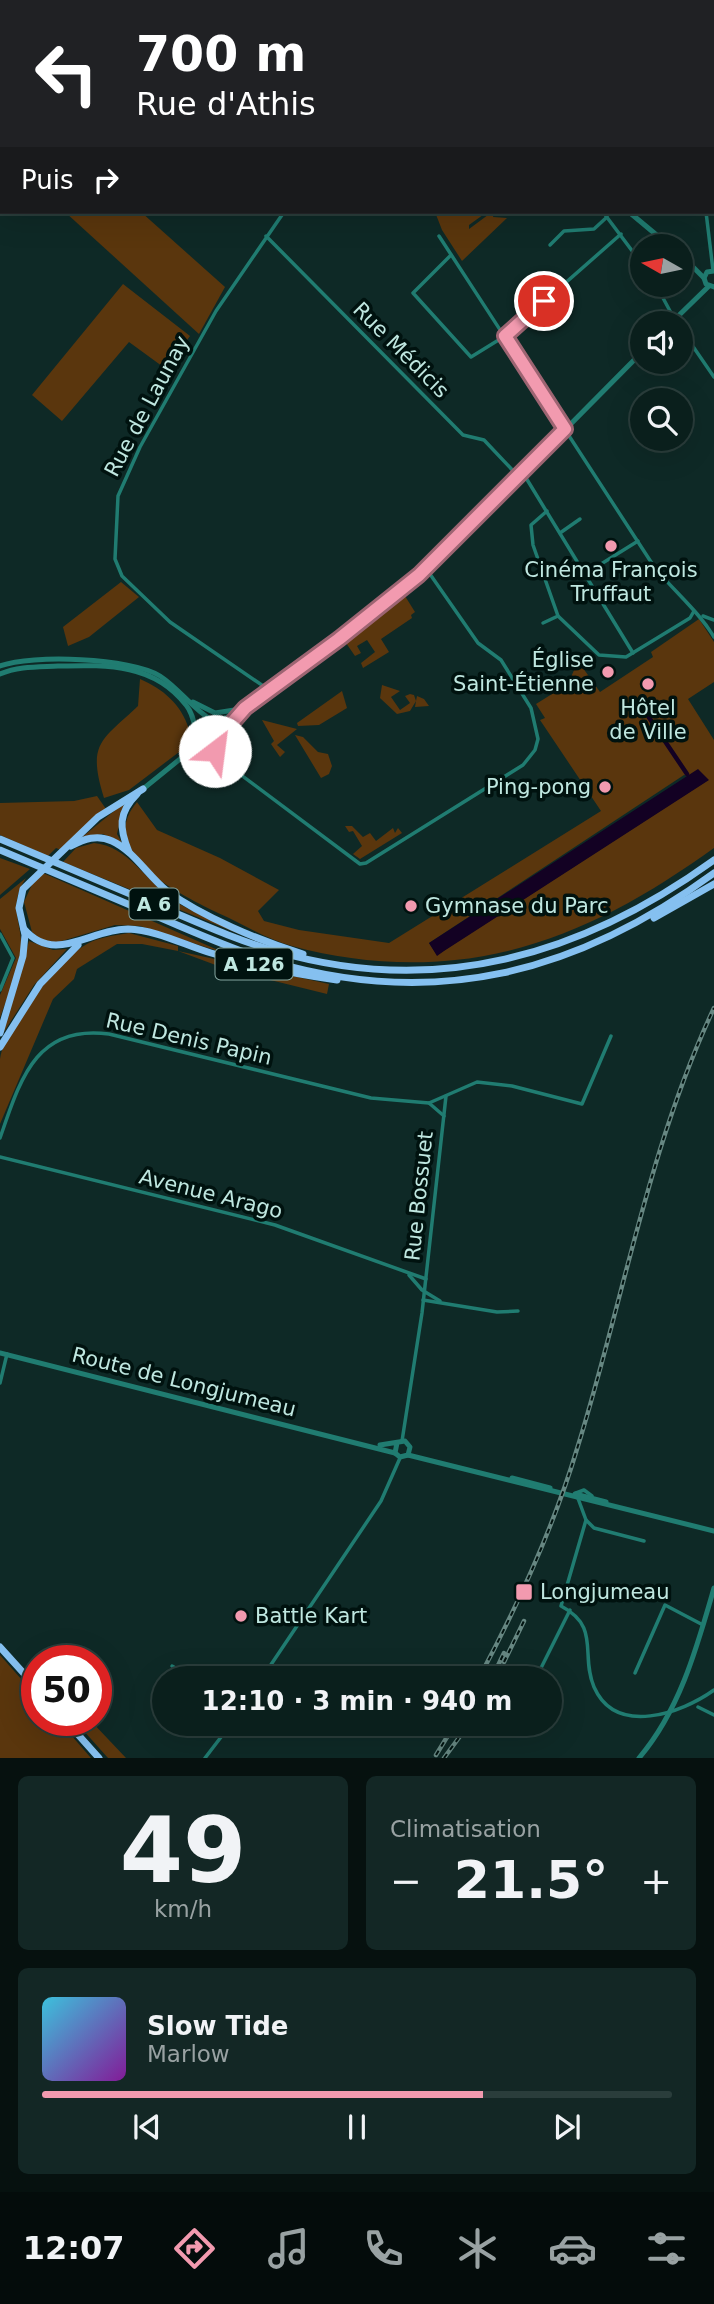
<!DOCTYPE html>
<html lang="fr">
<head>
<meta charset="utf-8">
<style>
  body { margin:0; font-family:"DejaVu Sans",sans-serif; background:#132725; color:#f1f3f6; height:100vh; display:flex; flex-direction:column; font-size:26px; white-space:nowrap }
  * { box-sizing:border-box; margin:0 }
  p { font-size:23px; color:#99a2a3 }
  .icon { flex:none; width:38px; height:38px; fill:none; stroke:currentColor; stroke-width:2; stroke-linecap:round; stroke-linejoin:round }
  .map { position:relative; height:1758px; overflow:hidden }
  .panel { display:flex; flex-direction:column; gap:18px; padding:18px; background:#06110f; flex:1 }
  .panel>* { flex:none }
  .banner { position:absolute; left:0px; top:0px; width:714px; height:214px; box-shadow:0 7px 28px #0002,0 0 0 2px #2a3d3b; background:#202124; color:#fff; overflow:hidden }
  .needle { width:46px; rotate:279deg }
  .tools { position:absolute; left:630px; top:234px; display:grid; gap:14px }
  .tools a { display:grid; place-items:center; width:63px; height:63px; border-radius:50%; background:#0a1f1c; box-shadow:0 7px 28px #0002,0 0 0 2px #2a3d3b; font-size:35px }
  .speed { position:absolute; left:21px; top:1645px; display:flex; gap:14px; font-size:35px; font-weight:700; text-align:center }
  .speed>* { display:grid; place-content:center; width:91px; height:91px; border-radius:50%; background:#0a1f1c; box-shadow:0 7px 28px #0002,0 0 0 2px #2a3d3b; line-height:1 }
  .speed .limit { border:10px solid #d22; background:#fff; color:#111 }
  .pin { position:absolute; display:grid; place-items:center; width:60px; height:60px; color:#fff; margin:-30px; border:4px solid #fff; border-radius:50%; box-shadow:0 2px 7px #0007 }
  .me { position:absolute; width:77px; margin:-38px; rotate:30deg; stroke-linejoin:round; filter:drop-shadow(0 0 5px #0008) }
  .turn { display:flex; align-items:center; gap:24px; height:147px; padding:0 21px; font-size:32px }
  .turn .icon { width:91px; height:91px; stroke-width:2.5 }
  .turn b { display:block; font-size:49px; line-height:60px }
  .then { display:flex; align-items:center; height:66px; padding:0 21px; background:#0003; gap:14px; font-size:26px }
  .big { font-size:52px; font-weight:700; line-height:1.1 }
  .panel .card { flex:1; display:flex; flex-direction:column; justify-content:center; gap:10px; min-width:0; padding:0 24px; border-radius:10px; background:#132725 }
  .panel .dial { align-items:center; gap:0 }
  .dial b { font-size:91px; line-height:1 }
  .song { display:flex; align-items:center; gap:21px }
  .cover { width:84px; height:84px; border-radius:10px; background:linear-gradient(135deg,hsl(190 70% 55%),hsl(290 70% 35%)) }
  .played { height:7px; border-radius:4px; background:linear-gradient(90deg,#f29aaf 70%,#2a3d3b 70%) }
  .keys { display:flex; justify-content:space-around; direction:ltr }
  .heat { display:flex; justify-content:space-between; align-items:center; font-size:38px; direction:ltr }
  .panel .tiles { flex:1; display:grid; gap:18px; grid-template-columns:1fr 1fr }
  .card:last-child { grid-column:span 2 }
  .trip { position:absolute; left:152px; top:1666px; width:410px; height:70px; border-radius:35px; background:#0a1f1c; box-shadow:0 7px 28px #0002,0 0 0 2px #2a3d3b; font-weight:700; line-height:70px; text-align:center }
  .dock { display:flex; height:112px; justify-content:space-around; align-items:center; background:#040c0b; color:#99a2a3 }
  .dock .icon { width:49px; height:49px }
  .dock .selected { color:#f29aaf }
  .dock b { font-size:32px; color:#f1f3f6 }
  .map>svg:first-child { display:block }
  .green { fill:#5a360d; fill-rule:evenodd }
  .water { fill:#130123 }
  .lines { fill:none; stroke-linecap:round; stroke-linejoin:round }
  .canal { stroke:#130123; stroke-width:4.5 }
  .street { stroke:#207c71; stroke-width:3.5 }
  .secondary { stroke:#207c71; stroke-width:5 }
  .highway { stroke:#85c0f0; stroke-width:7 }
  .rail-casing { stroke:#668782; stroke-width:4.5 }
  .rail { stroke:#00120f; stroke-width:2; stroke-dasharray:5; stroke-linecap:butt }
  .route-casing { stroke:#9d6472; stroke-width:18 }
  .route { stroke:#f29aaf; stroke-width:12 }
  .poi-dot { fill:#f29aaf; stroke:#00120f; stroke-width:2.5 }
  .labels { text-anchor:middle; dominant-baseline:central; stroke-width:7; stroke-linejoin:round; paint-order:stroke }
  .shield { fill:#00120f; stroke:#86a7a1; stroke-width:2 }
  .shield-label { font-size:19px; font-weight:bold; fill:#bfe7e0 }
  .street-label { font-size:21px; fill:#bfe7e0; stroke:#00120f }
  .poi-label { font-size:21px; fill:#bfe7e0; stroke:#00120f; text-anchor:start }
</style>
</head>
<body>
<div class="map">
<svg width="714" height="1758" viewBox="0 0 714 1758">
  <rect width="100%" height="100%" fill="#0e2926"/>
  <g class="green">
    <path d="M65,212H141L225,287L199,334Z"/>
    <path d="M435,212H487L469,225V229L492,212L494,213L493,217L507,218L462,261L442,230Z"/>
    <path d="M123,284L190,336L166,369L129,342L62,421L32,395Z"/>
    <path d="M121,582L139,597L89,637L68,646L63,627Z"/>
    <path d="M407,589L408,593L405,596L415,612L411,615L412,618L381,639L389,652L363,668L361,663L375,652L367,640L357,646L361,653L355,656L346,643V638Z"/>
    <path d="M699,619L714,642V682L688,699L714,740V848C636,904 553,950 455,960C402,966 343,960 292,946C270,940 249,928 229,918C191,900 91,856 137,802L157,830L220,858L279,890L258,911L264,921L299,930L389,943L601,811L540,720L545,718L536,704L568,684L578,661L600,692L653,657L651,652ZM684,775L708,780L437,955L429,943Z"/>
    <path d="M140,679C163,689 181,704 189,729L185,734L189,740L187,746L129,790L104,798C87,743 101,741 138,706Z"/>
    <path d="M382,685L400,691L391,697L400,710L410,703L405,696L410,694L414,695L416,701L417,696L424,699L429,706L415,707L416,701L410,711L397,714L380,698Z"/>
    <path d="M342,691L347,708L319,725L298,726L297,723Z"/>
    <path d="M262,720L297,729L277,745L285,752L280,757L271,744L274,741Z"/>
    <path d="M295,735L303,737L318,752L328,754L332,766L329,774L321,778Z"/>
    <path d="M97,796L106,809L61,850L56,848L48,856L0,835V803L74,801Z"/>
    <path d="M124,803L117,834L122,843L103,834L81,838Z"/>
    <path d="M345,826H352L363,837L370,833L376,841L393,828L395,833L398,828L402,833L360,859L353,854L362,846L353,831L349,832Z"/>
    <path d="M94,843C128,846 146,881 173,900C194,914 220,922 243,933L239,934L63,862L76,848Z"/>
    <path d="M0,858L30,869L0,895Z"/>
    <path d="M43,873L227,954L140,926L115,925L55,943L40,939L32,932L24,902L34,880Z"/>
    <path d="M26,878C6,909 24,922 21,954C18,975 7,997 0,1018V995L16,958L0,929V899Z"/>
    <path d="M129,933L178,946V951L329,984L327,994L229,970L178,951L142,944H117L77,969L74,979L53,999L0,1124C0,1103 0,1080 0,1059C4,1028 57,964 82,947C96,937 113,936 129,933Z"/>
    <path d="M29,941L53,950L67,949L34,985L2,1035Z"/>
    <path d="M0,1655L37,1697V1720H58L91,1758H0Z"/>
    <path d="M74,1720H90L126,1758H108Z"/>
  </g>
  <path class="water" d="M698,769L709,780L444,951L437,956L429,943Z"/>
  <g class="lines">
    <path class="canal" d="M648,716L687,774"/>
    <g class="street">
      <path d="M316,0V2"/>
      <path d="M395,0L396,2"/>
      <path d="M509,0L511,2"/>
      <path d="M561,0L563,2"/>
      <path d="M679,0L680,2"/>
      <path d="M489,2L492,0"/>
      <path d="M592,2L593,0"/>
      <path d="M668,2L670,0"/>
      <path d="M712,38L714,36"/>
      <path d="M712,119L714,117"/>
      <path d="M712,201L714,199"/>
      <path d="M603,212L642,264"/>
      <path d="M706,212L713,270"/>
      <path d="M266,236L463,435L484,440L518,476"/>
      <path d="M439,236L653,565C672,590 698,610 714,637"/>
      <path d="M550,245L564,231L594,229L607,217"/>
      <path d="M451,255L413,293L471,357L505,336L621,234"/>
      <path d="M656,285L677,324"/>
      <path d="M681,329L714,377"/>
      <path d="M523,473L633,653"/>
      <path d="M547,511L531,525L533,545L558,616L599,655L626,657L690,618L694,611"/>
      <path d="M560,533L580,519"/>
      <path d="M585,574L638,541"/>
      <path d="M703,616L714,620"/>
      <path d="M543,623L558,616"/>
      <path d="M269,690L170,622L122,576L115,559L118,496L140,447L216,311L284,212"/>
      <path d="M226,742L232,765"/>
      <path d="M209,751L360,864L366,863L523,765L535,750L538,739L531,708L501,660L478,643L425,567"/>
      <path d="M0,934L13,958L0,990"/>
      <path d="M429,1103L444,1116"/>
      <path d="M0,1138C20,1081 35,1024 109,1034L371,1098L429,1103L477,1082L512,1086L582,1104L611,1036"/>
      <path d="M0,1157L275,1225L426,1279"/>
      <path d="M409,1275L422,1290L440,1301"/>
      <path d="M423,1300L497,1312L518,1311"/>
      <path d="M0,1383L7,1354"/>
      <path d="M402,1441L422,1313L446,1096"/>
      <path d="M592,1496L584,1490L576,1493L586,1520L561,1606C601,1627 580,1654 594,1687C616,1737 682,1713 714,1690"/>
      <path d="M586,1520L594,1528L644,1541"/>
      <path d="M172,1666L193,1678"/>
      <path d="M635,1673L665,1605L703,1625"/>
      <path d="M262,1678L381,1501L400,1458"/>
      <path d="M536,1678L570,1610"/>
      <path d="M698,1707L714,1715"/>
      <path d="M205,1758L231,1724"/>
    </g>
    <g class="secondary">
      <path d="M475,0L476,2"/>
      <path d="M629,212L671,247"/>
      <path d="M681,255L704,278"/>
      <path d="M714,271L707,272L704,278L706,284L714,287"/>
      <path d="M670,324L709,286"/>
      <path d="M323,648L339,640L450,546L642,352"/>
      <path d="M0,666C32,654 131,658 160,676C180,689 192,709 213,721"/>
      <path d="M0,674C18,666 39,667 58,666C106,665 154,663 186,705C197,718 193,736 203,749L217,751L226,742L227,732L218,722L205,723L198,732"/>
      <path d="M193,702L215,713L241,709"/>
      <path d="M218,722L237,712"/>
      <path d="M227,732L245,708L416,571L425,567"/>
      <path d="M143,789L185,755L197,735"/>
      <path d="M0,1353L395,1453"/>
      <path d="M380,1445L405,1441L410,1447L408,1455L400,1457L395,1453L397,1443"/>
      <path d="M408,1455L714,1531"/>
      <path d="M512,1478L550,1488"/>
      <path d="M575,1494L606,1502"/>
      <path d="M639,1758C680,1710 697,1647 714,1588"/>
    </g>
    <g class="highway">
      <path d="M0,839C54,862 107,884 161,907C199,923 236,940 275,951C436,998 581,956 714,860"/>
      <path d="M71,846C84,839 97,834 112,841C134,851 148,876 167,891C203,917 260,941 303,954"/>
      <path d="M0,850C52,872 104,894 156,916C194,932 231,949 270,961C436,1010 577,973 714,873"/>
      <path d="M129,852C119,828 118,813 137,794"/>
      <path d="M654,918L714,884"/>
      <path d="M24,929C55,965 90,929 128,929C157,930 184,945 211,953C252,965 295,974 337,980"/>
      <path d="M0,1033L23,956L25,935L19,908L23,889L98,817L143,789"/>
      <path d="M0,1047L40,984L78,945"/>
      <path d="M0,1647L37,1688"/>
      <path d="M65,1720L99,1758"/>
    </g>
    <defs>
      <g id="rail">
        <path d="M504,1662L524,1621"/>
        <path d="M479,1678C518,1605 553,1529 577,1449C623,1302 648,1148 714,1008"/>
        <path d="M492,1678L504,1653"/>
        <path d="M436,1755L455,1724"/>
        <path d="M444,1758L469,1724"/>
      </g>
    </defs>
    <use href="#rail" class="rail-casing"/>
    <use href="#rail" class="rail"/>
  </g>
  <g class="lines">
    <defs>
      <path id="route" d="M215,751L224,746L231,724L245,708L339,639L419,575L565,429L505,336L544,301"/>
    </defs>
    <use href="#route" class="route-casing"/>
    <use href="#route" class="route"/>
  </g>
  <g class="poi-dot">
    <circle cx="611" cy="546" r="7"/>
    <circle cx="608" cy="672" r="7"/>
    <circle cx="648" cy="684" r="7"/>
    <circle cx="605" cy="787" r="7"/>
    <circle cx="411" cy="906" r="7"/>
    <rect x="515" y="1583" width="18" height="18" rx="3.5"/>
    <circle cx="241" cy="1616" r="7"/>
  </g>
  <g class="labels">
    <g class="shield">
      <rect x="129.5" y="888.5" width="49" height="31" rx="5"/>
      <rect x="215.5" y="948.5" width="77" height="31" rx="5"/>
    </g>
    <g class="shield-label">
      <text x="154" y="904">A 6</text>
      <text x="254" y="964">A 126</text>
    </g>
    <g class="street-label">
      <text transform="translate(401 350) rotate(45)">Rue Médicis</text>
      <text transform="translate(147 406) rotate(-62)">Rue de Launay</text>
      <text transform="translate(189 1039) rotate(13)">Rue Denis Papin</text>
      <text transform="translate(211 1194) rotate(14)">Avenue Arago</text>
      <text transform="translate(419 1196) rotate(-84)">Rue Bossuet</text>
      <text transform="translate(184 1382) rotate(14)">Route de Longjumeau</text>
    </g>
    <g class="poi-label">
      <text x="611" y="570" text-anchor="middle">Cinéma François<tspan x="611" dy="24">Truffaut</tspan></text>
      <text x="594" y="660" text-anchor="end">Église<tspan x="594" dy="24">Saint-Étienne</tspan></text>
      <text x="648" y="708" text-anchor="middle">Hôtel<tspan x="648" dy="24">de Ville</tspan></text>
      <text x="591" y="787" text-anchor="end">Ping-pong</text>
      <text x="425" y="906">Gymnase du Parc</text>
      <text x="540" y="1592">Longjumeau</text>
      <text x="255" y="1616">Battle Kart</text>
    </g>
  </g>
</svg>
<div class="tools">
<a><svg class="needle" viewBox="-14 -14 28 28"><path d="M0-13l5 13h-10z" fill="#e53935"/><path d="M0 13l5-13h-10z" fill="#99a2a3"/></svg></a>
<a><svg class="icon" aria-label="sound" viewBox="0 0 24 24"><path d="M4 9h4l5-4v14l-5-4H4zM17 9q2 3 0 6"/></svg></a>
<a><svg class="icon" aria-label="search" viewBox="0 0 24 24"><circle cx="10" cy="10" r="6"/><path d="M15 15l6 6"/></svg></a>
</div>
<div class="speed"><div class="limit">50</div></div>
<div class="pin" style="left:544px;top:301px;background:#d93025"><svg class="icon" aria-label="arrive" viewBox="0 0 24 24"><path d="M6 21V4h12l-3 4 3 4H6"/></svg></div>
<svg class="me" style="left:215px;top:751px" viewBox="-20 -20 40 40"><circle r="19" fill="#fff"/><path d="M0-13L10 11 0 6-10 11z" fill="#f29aaf"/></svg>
<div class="trip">12:10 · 3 min · 940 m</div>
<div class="banner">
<div class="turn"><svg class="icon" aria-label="left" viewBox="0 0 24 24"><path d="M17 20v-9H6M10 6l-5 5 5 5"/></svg><div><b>700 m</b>Rue d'Athis</div></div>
<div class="then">Puis<svg class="icon" aria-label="right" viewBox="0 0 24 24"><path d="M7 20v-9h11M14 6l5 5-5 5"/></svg></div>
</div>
</div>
<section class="panel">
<div class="tiles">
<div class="card dial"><b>49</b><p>km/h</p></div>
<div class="card"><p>Climatisation</p>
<div class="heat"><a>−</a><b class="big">21.5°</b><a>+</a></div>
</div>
<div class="card">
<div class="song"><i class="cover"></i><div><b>Slow Tide</b><p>Marlow</p></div></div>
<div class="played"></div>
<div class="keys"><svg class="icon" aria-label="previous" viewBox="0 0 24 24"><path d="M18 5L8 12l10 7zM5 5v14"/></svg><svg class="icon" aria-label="pause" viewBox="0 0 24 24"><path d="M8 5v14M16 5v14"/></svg><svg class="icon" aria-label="next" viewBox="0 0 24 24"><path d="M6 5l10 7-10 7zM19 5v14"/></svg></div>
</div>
</div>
</section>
<nav class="dock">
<b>12:07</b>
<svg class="icon selected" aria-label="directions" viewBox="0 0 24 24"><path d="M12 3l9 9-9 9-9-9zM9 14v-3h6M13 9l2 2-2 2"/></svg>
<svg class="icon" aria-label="music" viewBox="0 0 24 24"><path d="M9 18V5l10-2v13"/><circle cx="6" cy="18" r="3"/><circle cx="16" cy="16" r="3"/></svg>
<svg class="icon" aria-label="phone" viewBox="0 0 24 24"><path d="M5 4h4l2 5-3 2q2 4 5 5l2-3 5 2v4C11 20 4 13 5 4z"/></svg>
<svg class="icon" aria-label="climate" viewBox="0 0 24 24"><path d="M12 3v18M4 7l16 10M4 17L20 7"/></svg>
<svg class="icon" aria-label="car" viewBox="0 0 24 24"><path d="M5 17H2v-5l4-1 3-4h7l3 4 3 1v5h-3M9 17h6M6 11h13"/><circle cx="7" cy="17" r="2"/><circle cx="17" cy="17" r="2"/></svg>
<svg class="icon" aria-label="filters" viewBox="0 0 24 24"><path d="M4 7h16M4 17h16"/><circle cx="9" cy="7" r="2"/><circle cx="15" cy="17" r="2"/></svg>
</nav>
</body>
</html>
